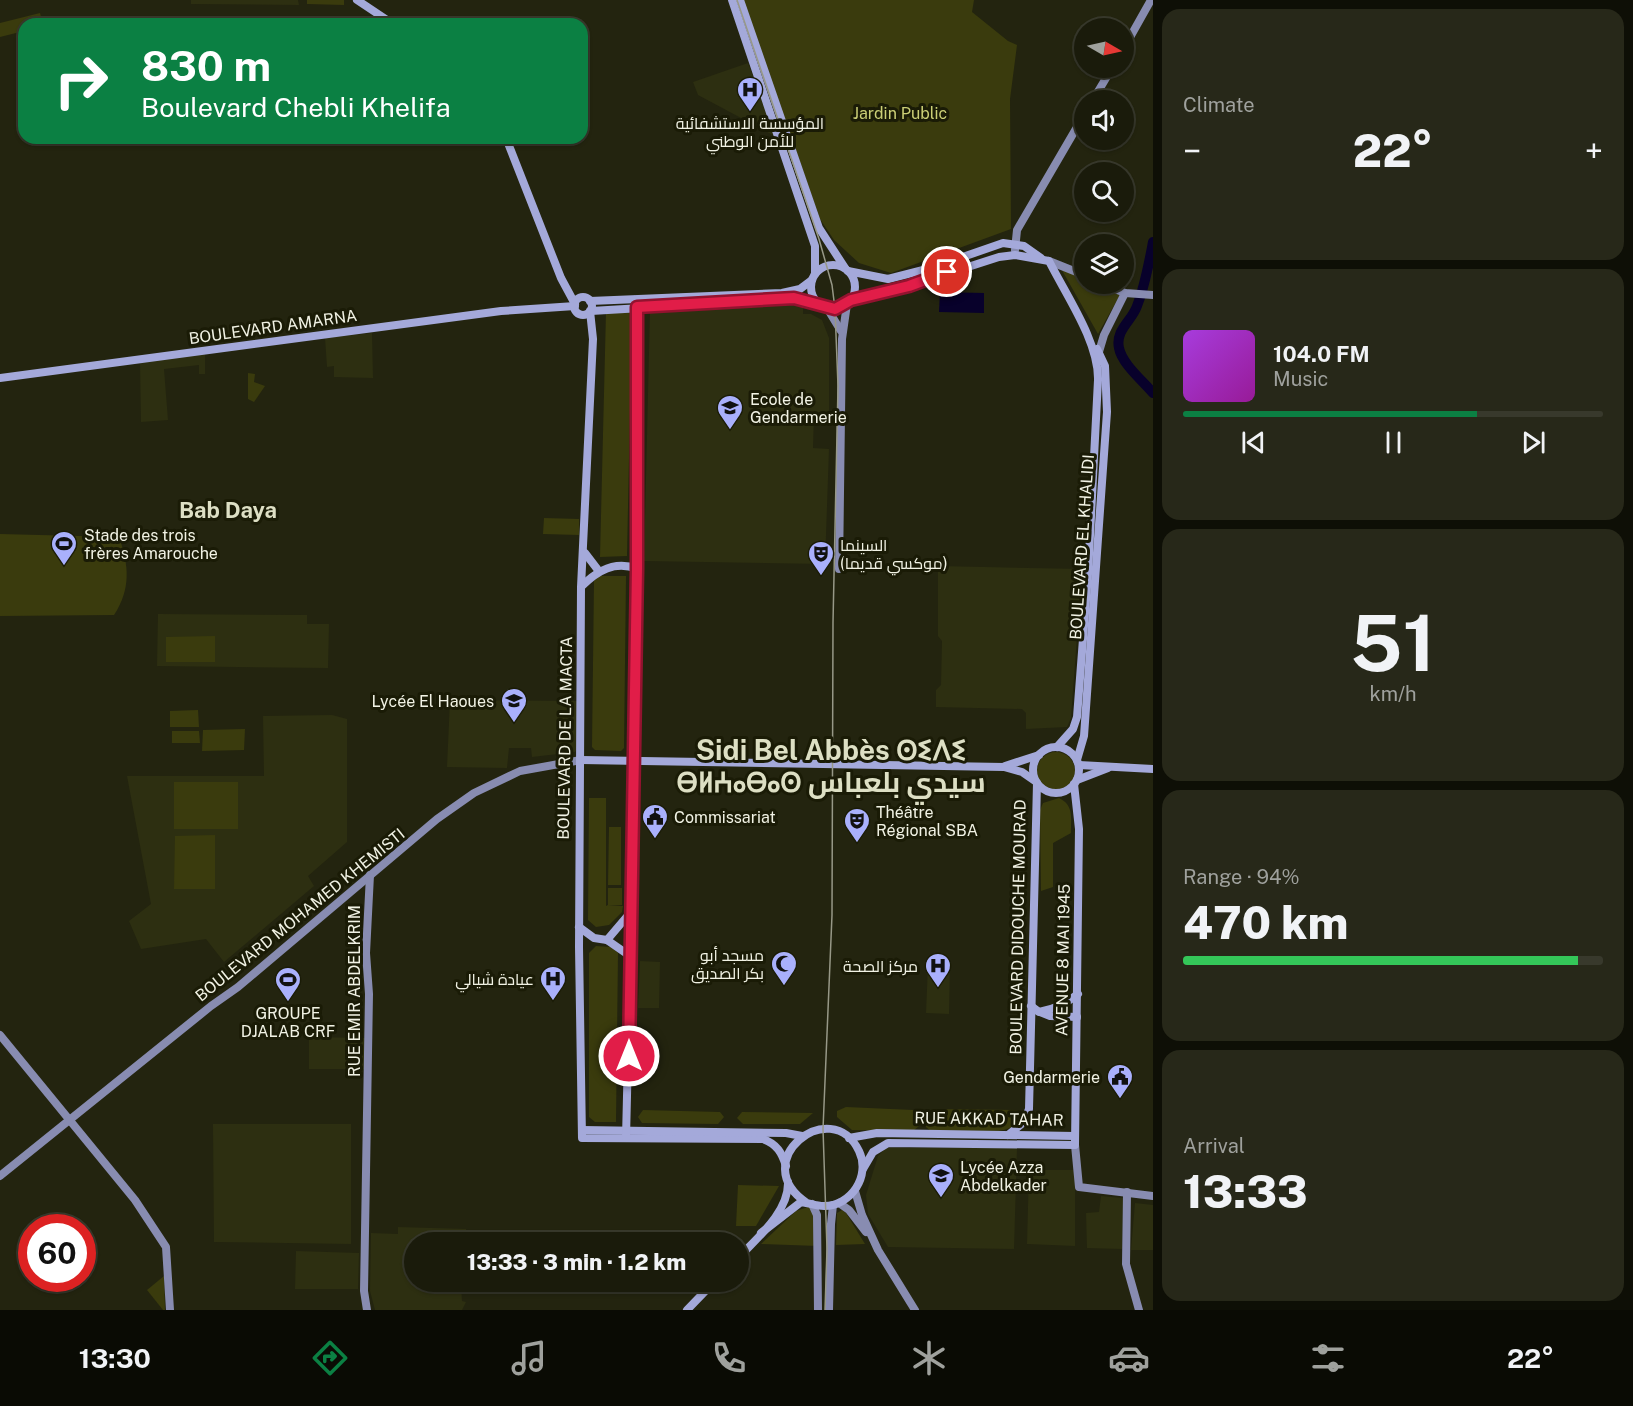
<!DOCTYPE html>
<html lang="en">
<head>
<meta charset="utf-8">
<style>
  body { margin:0; font-family:"Public Sans",Cairo,"Noto Sans Tifinagh",sans-serif; background:#272819; color:#f1f3f6; height:100vh; display:flex; flex-direction:column; font-size:22px; white-space:nowrap }
  * { box-sizing:border-box; margin:0 }
  p { font-size:20px; color:#9fa19d }
  .icon { flex:none; width:33px; height:33px; fill:none; stroke:currentColor; stroke-width:2; stroke-linecap:round; stroke-linejoin:round }
  .map { position:relative; flex:1; overflow:hidden }
  .side { display:flex; flex-direction:column; gap:9px; padding:9px; background:#0e0f06; width:480px }
  .side>* { flex:none }
  .guide { position:absolute; left:18px; top:18px; width:570px; height:126px; border-radius:18px; box-shadow:0 2px 4px #0004,0 0 0 2px #38392c; background:#0b8043; color:#fff; overflow:hidden }
  .needle { width:39px; rotate:99deg }
  .controls { position:absolute; left:1074px; top:18px; display:grid; gap:12px }
  .controls a { display:grid; place-items:center; width:60px; height:60px; border-radius:50%; background:#1a1b0b; box-shadow:0 2px 4px #0004,0 0 0 2px #38392c; font-size:30px }
  .speed { position:absolute; left:18px; top:1214px; display:flex; gap:12px; font-size:30px; font-weight:700; text-align:center }
  .speed>* { display:grid; place-content:center; width:78px; height:78px; border-radius:50%; background:#1a1b0b; box-shadow:0 2px 4px #0004,0 0 0 2px #38392c; line-height:1 }
  .speed .limit { border:9px solid #d22; background:#fff; color:#111 }
  .pin { position:absolute; display:grid; place-items:center; width:51px; height:51px; color:#fff; margin:-26px; border:3px solid #fff; border-radius:50%; box-shadow:0 2px 6px #0007 }
  .me { position:absolute; width:66px; margin:-33px; rotate:0deg; stroke-linejoin:round; filter:drop-shadow(0 0 4px #0008) }
  .turn { display:flex; align-items:center; gap:21px; height:126px; padding:0 24px; font-size:27px }
  .turn .icon { width:78px; height:78px; stroke-width:2.5 }
  .turn b { display:block; font-size:42px; line-height:51px }
  .big { font-size:45px; font-weight:800; line-height:1.1 }
  .side .card { flex:1; display:flex; flex-direction:column; justify-content:center; gap:9px; min-width:0; padding:0 21px; border-radius:18px; background:#272819 }
  .side .dial { align-items:center; gap:0 }
  .dial b { font-size:78px; line-height:1 }
  .song { display:flex; align-items:center; gap:18px }
  .cover { width:72px; height:72px; border-radius:9px; background:linear-gradient(135deg,hsl(280 70% 55%),hsl(300 70% 35%)) }
  .played { height:6px; border-radius:3px; background:linear-gradient(90deg,#0b8043 70%,#38392c 70%) }
  .keys { display:flex; justify-content:space-around; direction:ltr }
  .heat { display:flex; justify-content:space-between; align-items:center; font-size:33px; direction:ltr }
  .charge { height:9px; border-radius:4px; background:linear-gradient(90deg,#34c759 94%,#38392c 0) }
  .trip { position:absolute; left:404px; top:1232px; width:345px; height:60px; border-radius:30px; background:#1a1b0b; box-shadow:0 2px 4px #0004,0 0 0 2px #38392c; font-weight:800; line-height:60px; text-align:center }
  .tabs { display:flex; height:96px; justify-content:space-around; align-items:center; background:#0a0b04; color:#9fa19d }
  .tabs .icon { width:42px; height:42px }
  .tabs .selected { color:#0b8043 }
  .tabs b { font-size:27px; color:#f1f3f6 }
  main { display:flex; flex:1; min-height:0 }
  .map>svg:first-child { display:block }
  .built { fill:#2d2f11 }
  .green { fill:#3a3b0d }
  .water { fill:#08012b }
  .lines { fill:none; stroke-linecap:round; stroke-linejoin:round }
  .river { stroke:#08012b; stroke-width:10 }
  .secondary { stroke:#888cb1; stroke-width:8 }
  .primary { stroke:#a4a9da; stroke-width:8 }
  .tram { stroke:#979887; stroke-width:1.5 }
  .route-casing { stroke:#92132f; stroke-width:15 }
  .route { stroke:#e11d48; stroke-width:10 }
  .labels { text-anchor:middle; dominant-baseline:central; stroke-width:6; stroke-linejoin:round; paint-order:stroke }
  .park-label { font-size:16px; fill:#cbcf76; stroke:#1a1b06 }
  .poi-label { font-size:16px; fill:#f1f2e4; stroke:#1a1b06; text-anchor:start }
  .street-label { font-size:16px; fill:#f1f2e4; stroke:#1a1b06 }
  .district-label { font-size:22px; font-weight:bold; fill:#dddfc4; stroke:#1a1b06 }
  .town-label { font-size:28px; font-weight:bold; fill:#dddfc4; stroke:#1a1b06 }
</style>
</head>
<body>
<main>
<div class="map">
<svg width="1153" height="1310" viewBox="0 0 1153 1310">
  <rect width="100%" height="100%" fill="#23240f"/>
  <g class="built">
    <path d="M191,0H298L299,5L191,4Z"/>
    <path d="M748,63L774,131L773,135L698,95L693,82Z"/>
    <path d="M796,302L803,306V314H811L822,320L829,338V414H814L813,448L829,449L825,564L644,561L650,310Z"/>
    <path d="M372,333L373,378L334,377V366L327,367L325,338Z"/>
    <path d="M205,354V374H199V365L164,369L168,420L141,422L140,362Z"/>
    <path d="M938,566L1082,569L1071,718L1067,727L1026,729V713L1022,709L936,707V690L941,685L942,641L938,636Z"/>
    <path d="M158,614L307,615V624H329L328,668L157,666Z"/>
    <path d="M450,700L580,701L578,748L575,752L532,757L531,748H509L507,768L447,767Z"/>
    <path d="M332,715L347,719V842L308,876L314,886L224,962L206,939L141,949L129,921L151,904L127,776H264L263,716Z"/>
    <path d="M640,961L660,962L659,1008H638Z"/>
    <path d="M928,965H950L949,1014L926,1013Z"/>
    <path d="M309,1037L366,1038L365,1069H309Z"/>
    <path d="M213,1124H351V1244L214,1242Z"/>
    <path d="M886,1148H1017L1014,1249L888,1247L868,1214L866,1195L878,1156Z"/>
    <path d="M1029,1170H1075V1246L1027,1244Z"/>
    <path d="M1101,1196L1123,1198L1122,1249L1087,1248L1086,1213L1099,1212Z"/>
    <path d="M1135,1203L1153,1205V1250H1131Z"/>
    <path d="M398,1227L466,1229V1242H414V1281H472V1285H461L462,1301L466,1302L462,1310H375L370,1291L371,1233L398,1234Z"/>
    <path d="M296,1251L359,1253L358,1289H295Z"/>
  </g>
  <g class="green">
    <path d="M307,0H344V5L307,4Z"/>
    <path d="M743,0H974L972,12L1008,41L1017,45L1010,99L1011,229L891,273L859,263L834,240L820,219Z"/>
    <path d="M40,13L43,24H24V31L0,37V23Z"/>
    <path d="M1059,265L1084,276V284H1100L1121,293L1098,334Z"/>
    <path d="M632,311L627,556L600,557L606,312Z"/>
    <path d="M248,373L255,374L254,382L265,386L254,402L248,399Z"/>
    <path d="M544,518L579,519V535L543,534Z"/>
    <path d="M0,534L119,537C129,565 131,589 114,615L0,616Z"/>
    <path d="M598,576H626L624,748L621,751L595,750L592,747L594,581Z"/>
    <path d="M215,636V662H166V637Z"/>
    <path d="M198,710L199,727H170V711Z"/>
    <path d="M245,729L244,750L202,751L203,730Z"/>
    <path d="M172,731H199L200,743H172Z"/>
    <circle cx="1056" cy="771" r="19"/>
    <rect x="174" y="782" width="64" height="47"/>
    <path d="M589,798H606V906L608,905V888H622V905H608L623,906L622,912L609,925L596,927L588,920Z"/>
    <path d="M1059,798C1074,805 1071,818 1071,833L1053,843V887L1041,891L1040,810L1043,803Z"/>
    <path d="M609,827H621V885H608Z"/>
    <path d="M215,835V889H174L175,836Z"/>
    <path d="M596,946L611,947L618,953L616,1122H595L589,1117V953Z"/>
    <path d="M846,1107L913,1110L920,1117L919,1126L913,1131L852,1130L837,1117V1111Z"/>
    <path d="M933,1109L1017,1110L1022,1113C1023,1140 952,1132 932,1132L926,1127L925,1117Z"/>
    <path d="M643,1110L720,1112L724,1117L718,1124L642,1123L638,1117Z"/>
    <path d="M742,1112L813,1113L800,1124H743L737,1118Z"/>
    <path d="M738,1185L779,1186L756,1226H736Z"/>
    <path d="M808,1207L813,1209L818,1246L761,1244L796,1211Z"/>
    <path d="M842,1210L846,1213L865,1244L836,1245L837,1213Z"/>
    <path d="M164,1276L165,1310H163L147,1290Z"/>
  </g>
  <path class="water" d="M940,292L984,293V313L939,312Z"/>
  <g class="lines">
    <path class="river" d="M1153,242C1149,263 1145,286 1137,306C1132,321 1115,330 1119,348C1122,364 1143,381 1153,393"/>
    <g class="secondary">
      <path d="M1124,48L1151,0"/>
      <path d="M1093,100L1112,68"/>
      <path d="M1015,250L1017,230L1084,115"/>
      <path d="M1049,261L1084,275"/>
      <path d="M1103,284L1125,293L1153,295"/>
      <path d="M827,308L841,331"/>
      <path d="M1098,355L1104,335L1125,293"/>
      <path d="M839,569L842,339L847,304"/>
      <path d="M0,1035L135,1200L166,1247L170,1310"/>
      <path d="M1075,1145L1079,1187L1153,1196"/>
      <path d="M0,1176L211,1006L238,987L437,819L474,793L520,771L581,760"/>
      <path d="M855,1191L862,1215L878,1250L915,1310"/>
      <path d="M1127,1192L1126,1264L1139,1310"/>
      <path d="M839,1203L849,1210L866,1232"/>
      <path d="M812,1204L817,1215L818,1310"/>
      <path d="M367,1310L364,1291L369,994L366,953L370,875"/>
      <path d="M829,1310L831,1224L833,1205"/>
    </g>
    <g class="primary">
      <path d="M357,0L393,24"/>
      <path d="M732,0L815,246V274"/>
      <path d="M740,0L819,228L845,268"/>
      <path d="M506,138L561,278L575,304"/>
      <circle cx="833" cy="287" r="22"/>
      <path d="M848,271L888,279L931,268L1003,243L1024,246L1041,258"/>
      <circle cx="583" cy="306" r="9"/>
      <path d="M851,300L909,286L999,257L1015,255L1049,261C1066,295 1099,342 1098,380L1088,574L1077,717L1073,729L1057,747"/>
      <path d="M590,301L782,293L800,289L812,280"/>
      <path d="M590,311L593,339L581,587L579,947L582,1138L763,1139C777,1144 782,1153 786,1166"/>
      <path d="M591,311L794,299L819,304"/>
      <path d="M0,378L501,311L575,306"/>
      <path d="M585,553L598,570"/>
      <path d="M582,586C597,571 615,560 637,569"/>
      <circle cx="1056" cy="770" r="23"/>
      <path d="M581,760L1004,767L1022,772L1035,781"/>
      <path d="M1077,760L1084,736L1107,412L1105,366L1097,349"/>
      <path d="M1079,765L1153,769"/>
      <path d="M1005,766L1039,755"/>
      <path d="M1077,780L1108,768"/>
      <path d="M579,927L594,938L607,940L630,956"/>
      <path d="M607,940L630,913"/>
      <path d="M1031,1006L1039,1012C1055,1009 1065,1004 1078,994"/>
      <path d="M1040,1012L1050,1016L1077,1017"/>
      <path d="M582,1130L786,1133L802,1136"/>
      <path d="M1008,1135L1024,1122L1029,1109L1037,783"/>
      <path d="M626,1138L635,760L637,307L634,300"/>
      <path d="M849,1138L877,1133L1075,1136"/>
      <path d="M863,1169L873,1152L888,1143L1075,1145L1079,829L1074,784"/>
      <path d="M761,1233L801,1202C809,1203 816,1206 824,1206C851,1206 871,1176 859,1151C831,1093 745,1162 807,1203"/>
      <path d="M738,1258C757,1238 789,1212 788,1182"/>
      <path d="M687,1310L715,1281"/>
    </g>
    <path class="tram" d="M737,0L819,239L832,285L835,309L838,386L833,623L832,915L823,1129L827,1249L825,1310"/>
  </g>
  <g class="lines">
    <defs>
      <path id="route" d="M629,1056L637,569V307L794,298L835,309L851,300L909,286L947,272"/>
    </defs>
    <use href="#route" class="route-casing"/>
    <use href="#route" class="route"/>
  </g>
  <defs>
    <symbol id="hospital-pin" viewBox="-11 -11 22 30"><path d="M0 17L-7.5 6A9.5 9.5 0 1 1 7.5 6Z" fill="#a9b0fc" stroke="#1a1b06"/><path d="M-5-5h3v3.5h4V-5h3V5h-3V1.5h-4V5h-3Z" fill="#111"/></symbol>
    <symbol id="university-pin" viewBox="-11 -11 22 30"><path d="M0 17L-7.5 6A9.5 9.5 0 1 1 7.5 6Z" fill="#a9b0fc" stroke="#1a1b06"/><path d="M0-5L7-2L0 1L-7-2ZM-4 1L0 2.5L4 1V4Q0 6-4 4Z" fill="#111"/></symbol>
    <symbol id="stadium-pin" viewBox="-11 -11 22 30"><path d="M0 17L-7.5 6A9.5 9.5 0 1 1 7.5 6Z" fill="#a9b0fc" stroke="#1a1b06"/><path d="M0-5a6.5 5 0 1 0 0 10a6.5 5 0 1 0 0-10ZM-3.5-1.8h7v3.6h-7Z" fill="#111"/></symbol>
    <symbol id="theatre-pin" viewBox="-11 -11 22 30"><path d="M0 17L-7.5 6A9.5 9.5 0 1 1 7.5 6Z" fill="#a9b0fc" stroke="#1a1b06"/><path d="M-5-5.5Q0-4 5-5.5V0Q5 5 0 6Q-5 5-5 0ZM-3.3-2.5H-1v1.5H-3.3ZM1-2.5H3.3v1.5H1ZM-2.8 1Q0 5.5 2.8 1Z" fill="#111"/></symbol>
    <symbol id="civic-pin" viewBox="-11 -11 22 30"><path d="M0 17L-7.5 6A9.5 9.5 0 1 1 7.5 6Z" fill="#a9b0fc" stroke="#1a1b06"/><path d="M-.6-6.5H3V-4.5H.6V-3L4-1V1h2V6H-6V1h2V-1L-.6-3ZM-1.2 2.5V6h2.4V2.5Z" fill="#111"/></symbol>
    <symbol id="mosque-pin" viewBox="-11 -11 22 30"><path d="M0 17L-7.5 6A9.5 9.5 0 1 1 7.5 6Z" fill="#a9b0fc" stroke="#1a1b06"/><path d="M3.5-4.9A6 6 0 1 0 3.5 4.9A5 5 0 1 1 3.5-4.9Z" fill="#111"/></symbol>
  </defs>
  <g fill-rule="evenodd">
    <use href="#hospital-pin" x="735" y="75" width="30" height="40"/>
    <use href="#university-pin" x="715" y="393" width="30" height="40"/>
    <use href="#stadium-pin" x="49" y="529" width="30" height="40"/>
    <use href="#theatre-pin" x="806" y="539" width="30" height="40"/>
    <use href="#university-pin" x="499" y="686" width="30" height="40"/>
    <use href="#civic-pin" x="640" y="802" width="30" height="40"/>
    <use href="#theatre-pin" x="842" y="806" width="30" height="40"/>
    <use href="#mosque-pin" x="769" y="949" width="30" height="40"/>
    <use href="#hospital-pin" x="923" y="951" width="30" height="40"/>
    <use href="#hospital-pin" x="538" y="964" width="30" height="40"/>
    <use href="#stadium-pin" x="273" y="965" width="30" height="40"/>
    <use href="#civic-pin" x="1105" y="1062" width="30" height="40"/>
    <use href="#university-pin" x="926" y="1161" width="30" height="40"/>
  </g>
  <g class="labels">
    <g class="park-label">
      <text x="900" y="113">Jardin Public</text>
    </g>
    <g class="poi-label">
      <text x="750" y="123" text-anchor="middle">المؤسسة الاستشفائية<tspan x="750" dy="18">للأمن الوطني</tspan></text>
      <text x="750" y="399">Ecole de<tspan x="750" dy="18">Gendarmerie</tspan></text>
      <text x="84" y="535">Stade des trois<tspan x="84" dy="18">frères Amarouche</tspan></text>
      <text x="840" y="545">السينما<tspan x="840" dy="18">(موكسي قديما)</tspan></text>
      <text x="494" y="701" text-anchor="end">Lycée El Haoues</text>
      <text x="876" y="812">Théâtre<tspan x="876" dy="18">Régional SBA</tspan></text>
      <text x="674" y="817">Commissariat</text>
      <text x="764" y="955" text-anchor="end">مسجد أبو<tspan x="764" dy="18">بكر الصديق</tspan></text>
      <text x="918" y="966" text-anchor="end">مركز الصحة</text>
      <text x="534" y="979" text-anchor="end">عيادة شيالي</text>
      <text x="288" y="1013" text-anchor="middle">GROUPE<tspan x="288" dy="18">DJALAB CRF</tspan></text>
      <text x="1100" y="1077" text-anchor="end">Gendarmerie</text>
      <text x="960" y="1167">Lycée Azza<tspan x="960" dy="18">Abdelkader</tspan></text>
    </g>
    <g class="street-label">
      <text transform="translate(273 327) rotate(-8)">BOULEVARD AMARNA</text>
      <text transform="translate(1082 547) rotate(-86)">BOULEVARD EL KHALIDI</text>
      <text transform="translate(565 738) rotate(-89)">BOULEVARD DE LA MACTA</text>
      <text transform="translate(300 915) rotate(-39)">BOULEVARD MOHAMED KHEMISTI</text>
      <text transform="translate(1018 927) rotate(-89)">BOULEVARD DIDOUCHE MOURAD</text>
      <text transform="translate(1063 960) rotate(-89)">AVENUE 8 MAI 1945</text>
      <text transform="translate(354 991) rotate(-90)">RUE EMIR ABDELKRIM</text>
      <text transform="translate(989 1119) rotate(1)">RUE AKKAD TAHAR</text>
    </g>
    <g class="district-label">
      <text x="228" y="510">Bab Daya</text>
    </g>
    <g class="town-label">
      <text x="831" y="749">Sidi Bel Abbès ⵙⵉⴷⵉ<tspan x="831" dy="32">ⴱⵍⵄⴰⴱⴰⵙ سيدي بلعباس</tspan></text>
    </g>
  </g>
</svg>
<div class="controls">
<a><svg class="needle" viewBox="-14 -14 28 28"><path d="M0-13l5 13h-10z" fill="#e53935"/><path d="M0 13l5-13h-10z" fill="#9fa19d"/></svg></a>
<a><svg class="icon" aria-label="sound" viewBox="0 0 24 24"><path d="M4 9h4l5-4v14l-5-4H4zM17 9q2 3 0 6"/></svg></a>
<a><svg class="icon" aria-label="search" viewBox="0 0 24 24"><circle cx="10" cy="10" r="6"/><path d="M15 15l6 6"/></svg></a>
<a><svg class="icon" aria-label="layers" viewBox="0 0 24 24"><path d="M12 4l9 5-9 5-9-5zM3 14l9 5 9-5"/></svg></a>
</div>
<div class="speed"><div class="limit">60</div></div>
<div class="pin" style="left:947px;top:272px;background:#d93025"><svg class="icon" aria-label="arrive" viewBox="0 0 24 24"><path d="M6 21V4h12l-3 4 3 4H6"/></svg></div>
<svg class="me" style="left:629px;top:1056px" viewBox="-20 -20 40 40"><circle r="17" fill="#e11d48" stroke="#fff" stroke-width="3"/><path d="M0-11L8 9 0 5-8 9z" fill="#fff"/></svg>
<div class="trip">13:33 · 3 min · 1.2 km</div>
<div class="guide">
<div class="turn"><svg class="icon" aria-label="right" viewBox="0 0 24 24"><path d="M7 20v-9h11M14 6l5 5-5 5"/></svg><div><b>830 m</b>Boulevard Chebli Khelifa</div></div>
</div>
</div>
<section class="side">
<div class="card"><p>Climate</p>
<div class="heat"><a>−</a><b class="big">22°</b><a>+</a></div>
</div>
<div class="card">
<div class="song"><i class="cover"></i><div><b>104.0 FM</b><p>Music</p></div></div>
<div class="played"></div>
<div class="keys"><svg class="icon" aria-label="previous" viewBox="0 0 24 24"><path d="M18 5L8 12l10 7zM5 5v14"/></svg><svg class="icon" aria-label="pause" viewBox="0 0 24 24"><path d="M8 5v14M16 5v14"/></svg><svg class="icon" aria-label="next" viewBox="0 0 24 24"><path d="M6 5l10 7-10 7zM19 5v14"/></svg></div>
</div>
<div class="card dial"><b>51</b><p>km/h</p></div>
<div class="card"><p>Range · 94%</p><b class="big">470 km</b><div class="charge"></div></div>
<div class="card"><p>Arrival</p><b class="big">13:33</b></div>
</section>
</main>
<nav class="tabs">
<b>13:30</b>
<svg class="icon selected" aria-label="directions" viewBox="0 0 24 24"><path d="M12 3l9 9-9 9-9-9zM9 14v-3h6M13 9l2 2-2 2"/></svg>
<svg class="icon" aria-label="music" viewBox="0 0 24 24"><path d="M9 18V5l10-2v13"/><circle cx="6" cy="18" r="3"/><circle cx="16" cy="16" r="3"/></svg>
<svg class="icon" aria-label="phone" viewBox="0 0 24 24"><path d="M5 4h4l2 5-3 2q2 4 5 5l2-3 5 2v4C11 20 4 13 5 4z"/></svg>
<svg class="icon" aria-label="climate" viewBox="0 0 24 24"><path d="M12 3v18M4 7l16 10M4 17L20 7"/></svg>
<svg class="icon" aria-label="car" viewBox="0 0 24 24"><path d="M5 17H2v-5l4-1 3-4h7l3 4 3 1v5h-3M9 17h6M6 11h13"/><circle cx="7" cy="17" r="2"/><circle cx="17" cy="17" r="2"/></svg>
<svg class="icon" aria-label="filters" viewBox="0 0 24 24"><path d="M4 7h16M4 17h16"/><circle cx="9" cy="7" r="2"/><circle cx="15" cy="17" r="2"/></svg>
<b>22°</b>
</nav>
</body>
</html>
